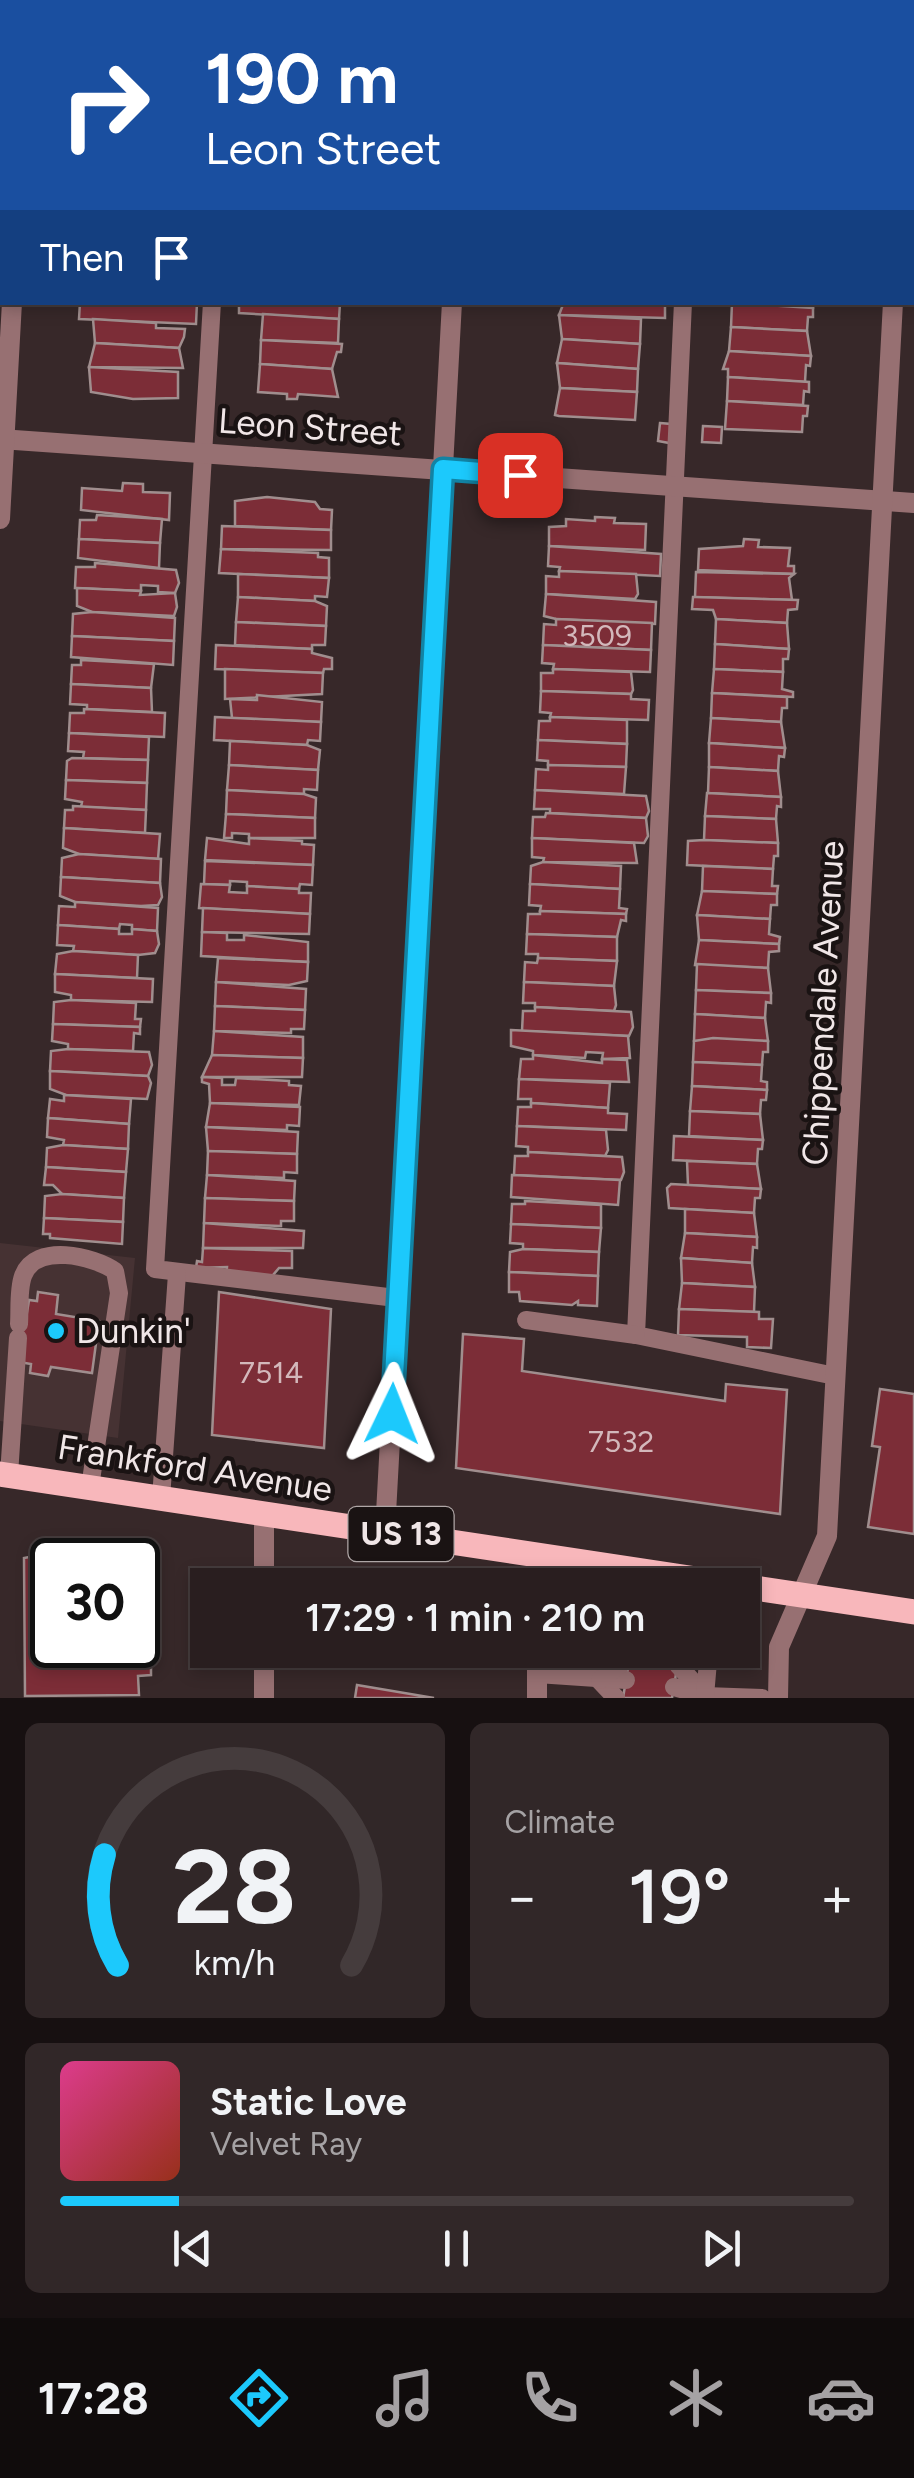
<!DOCTYPE html>
<html lang="en">
<head>
<meta charset="utf-8">
<style>
  body { margin:0; font-family:Figtree,sans-serif; background:#312728; color:#f1f3f6; height:100vh; display:flex; flex-direction:column; font-size:38px; white-space:nowrap }
  * { box-sizing:border-box; margin:0 }
  p { font-size:32px; color:#a5a2a4 }
  .icon { flex:none; width:55px; height:55px; fill:none; stroke:currentColor; stroke-width:2; stroke-linecap:round; stroke-linejoin:round }
  .map { position:relative; height:1698px; overflow:hidden }
  .details { display:flex; flex-direction:column; gap:25px; padding:25px; background:#171011; flex:1 }
  .details>* { flex:none }
  .top-card { position:absolute; left:0px; top:0px; width:915px; height:305px; box-shadow:0 5px 15px #0003,0 0 0 2px #453c3d; background:#1a4fa0; color:#fff; overflow:hidden }
  .speed { position:absolute; left:30px; top:1538px; display:flex; gap:20px; font-size:50px; font-weight:700; text-align:center }
  .speed>* { display:grid; place-content:center; width:130px; height:130px; border-radius:50%; background:#291e1f; box-shadow:0 5px 15px #0003,0 0 0 2px #453c3d; line-height:1 }
  .speed .limit { border:5px solid #111; border-radius:15px; background:#fff; color:#111 }
  .pin { position:absolute; display:grid; place-items:center; width:85px; height:85px; color:#fff; margin:-42px; border-radius:20px; box-shadow:0 5px 15px #0006 }
  .me { position:absolute; width:110px; margin:-55px; rotate:2deg; stroke-linejoin:round; filter:drop-shadow(0 0 8px #0008) }
  .turn { display:flex; align-items:center; gap:35px; height:210px; padding:0 40px; font-size:45px }
  .turn .icon { width:130px; height:130px; stroke-width:2.5 }
  .turn b { display:block; font-size:70px; line-height:85px }
  .then { display:flex; align-items:center; height:95px; padding:0 40px; background:#0003; gap:20px; font-size:38px }
  .big { font-size:75px; font-weight:600; line-height:1.1 }
  .details .card { flex:1; display:flex; flex-direction:column; justify-content:center; gap:15px; min-width:0; padding:0 35px; border-radius:15px; background:#312728 }
  .details .dial { align-items:center; gap:0 }
  .dial svg { height:260px; overflow:visible; fill:none; stroke:#453c3d; stroke-width:7; stroke-linecap:round; text-anchor:middle }
  .dial text { fill:#f1f3f6; stroke:none }
  .song { display:flex; align-items:center; gap:30px }
  .cover { width:120px; height:120px; border-radius:15px; background:linear-gradient(135deg,hsl(330 70% 55%),hsl(10 70% 35%)) }
  .played { height:10px; border-radius:5px; background:linear-gradient(90deg,#1cc9fc 15%,#453c3d 15%) }
  .keys { display:flex; justify-content:space-around; direction:ltr }
  .heat { display:flex; justify-content:space-between; align-items:center; font-size:55px; direction:ltr }
  .details .tiles { flex:1; display:grid; gap:25px; grid-template-columns:1fr 1fr }
  .card:last-child { grid-column:span 2 }
  .trip { position:absolute; left:190px; top:1568px; width:570px; height:100px; border-radius:0px; background:#291e1f; box-shadow:0 5px 15px #0003,0 0 0 2px #453c3d; font-weight:600; line-height:100px; text-align:center }
  .menu { display:flex; height:160px; justify-content:space-around; align-items:center; background:#100c0c; color:#a5a2a4 }
  .menu .icon { width:70px; height:70px }
  .menu .selected { color:#1cc9fc }
  .menu b { font-size:45px; color:#f1f3f6 }
  .map>svg:first-child { display:block }
  .built { fill:#463233 }
  .building { fill:#7c2d37; stroke:#a08e8e; stroke-width:2.5 }
  .lines { fill:none; stroke-linecap:round; stroke-linejoin:round }
  .service { stroke:#977072; stroke-width:18 }
  .minor { stroke:#977072; stroke-width:20 }
  .primary { stroke:#f8b7bb; stroke-width:25 }
  .route-casing { stroke:#1283a4; stroke-width:25 }
  .route { stroke:#1cc9fc; stroke-width:18 }
  .poi-dot { fill:#1cc9fc; stroke:#1a1313; stroke-width:4 }
  .labels { text-anchor:middle; dominant-baseline:central; stroke-width:9; stroke-linejoin:round; paint-order:stroke }
  .number-label { font-size:30px; fill:#d3b8bb }
  .shield { fill:#1a1313; stroke:#b0a7a7; stroke-width:2.5 }
  .shield-label { font-size:32px; font-weight:bold; fill:#f0e6e7 }
  .street-label { font-size:35px; fill:#f0e6e7; stroke:#1a1313 }
  .poi-label { font-size:35px; fill:#f0e6e7; stroke:#1a1313; text-anchor:start }
</style>
</head>
<body>
<div class="map">
<svg width="914" height="1698" viewBox="0 0 914 1698">
  <rect width="100%" height="100%" fill="#372829"/>
  <path class="built" d="M0,1243L135,1258L118,1438L0,1421Z"/>
  <g class="building">
    <path d="M107,0H202L107,2Z"/>
    <path d="M279,0H361L279,2Z"/>
    <path d="M748,0H825L748,2Z"/>
    <path d="M80,302H197L196,324L79,319Z"/>
    <path d="M239,302H345L340,303L339,319L239,313Z"/>
    <path d="M564,302H665V318L559,315Z"/>
    <path d="M732,302H813V308L732,303Z"/>
    <path d="M732,303L813,308V317H808L807,331L731,327Z"/>
    <path d="M263,314L339,319L338,343L261,340Z"/>
    <path d="M559,315L641,319L640,344L562,339Z"/>
    <path d="M93,319L156,323V328L185,329L184,337L179,348L95,343Z"/>
    <path d="M731,327L807,331L811,356L729,351Z"/>
    <path d="M562,339L640,344L638,369L557,363Z"/>
    <path d="M261,340L342,344L341,352H337L332,369L260,364Z"/>
    <path d="M95,343L179,348L183,368L89,367Z"/>
    <path d="M729,351L811,356L810,366L806,365L805,382L728,377V369H723Z"/>
    <path d="M557,363L638,369L637,392L560,388Z"/>
    <path d="M260,364L332,369L338,397L298,394L297,399H287V394L258,392Z"/>
    <path d="M89,367L178,372V398L133,399L91,392Z"/>
    <path d="M728,377L809,382V392L804,391L803,405L727,401Z"/>
    <path d="M560,388L637,392L635,420L559,416L555,415Z"/>
    <path d="M727,401L808,406L807,416H803L802,432L725,429Z"/>
    <path d="M660,423L671,424L669,443L658,441Z"/>
    <path d="M703,426L722,427L721,443L702,442Z"/>
    <path d="M123,483L143,484V492L170,493L169,520L81,510L82,488L122,491Z"/>
    <path d="M267,497L315,502L320,509L332,510L331,530L235,526V501Z"/>
    <path d="M97,515L162,519L160,543L79,539L80,520H96Z"/>
    <path d="M595,517L615,518L614,523L646,524L645,550L549,546V527L566,526V519L595,521Z"/>
    <path d="M222,526L331,530V550L221,549Z"/>
    <path d="M79,539L160,543L159,568L78,558Z"/>
    <path d="M744,539L759,540L758,547L790,548L788,566H794V574L698,570L699,549L743,546Z"/>
    <path d="M549,546L661,554L660,576L559,571L560,567L548,566Z"/>
    <path d="M221,549L318,553V557L329,558V578L219,573Z"/>
    <path d="M95,563L176,570L179,583L175,593L158,592V586L141,585V591L75,588L76,567H95Z"/>
    <path d="M559,571L636,574L638,594L635,599L546,594V576L559,577Z"/>
    <path d="M696,572L794,574L789,578L792,600L695,597Z"/>
    <path d="M238,574L329,578L327,597L315,596V601L238,597Z"/>
    <path d="M77,588L141,591L140,595L175,593L177,607L174,616L92,612L77,606Z"/>
    <path d="M546,594L656,602L655,624L556,619L544,616Z"/>
    <path d="M238,597L315,601L327,606L326,626L236,622Z"/>
    <path d="M693,597H695L798,600L797,609L788,610L787,623L716,619L713,610L692,609Z"/>
    <path d="M92,612L175,618L174,641L72,636L73,614Z"/>
    <path d="M556,619L652,623L651,650L543,645L544,624L556,625Z"/>
    <path d="M716,619L787,623L789,649L715,644Z"/>
    <path d="M236,622L326,626L325,645H312V649L235,645Z"/>
    <path d="M72,636L174,641L173,665L71,657Z"/>
    <path d="M715,644L789,649L788,659H783V672L714,669Z"/>
    <path d="M216,645L312,649V653L332,658V669H324L323,673L215,669Z"/>
    <path d="M543,645L651,650L650,672L553,669L554,664L542,663Z"/>
    <path d="M81,660L154,664L151,688L71,684L72,665H81Z"/>
    <path d="M225,669L323,673L322,694L225,699Z"/>
    <path d="M553,669L631,672L633,690L631,694L541,691V673H553Z"/>
    <path d="M714,669L783,672L782,689L793,692V697L712,693Z"/>
    <path d="M71,684L151,688L152,712L87,709V705L70,704Z"/>
    <path d="M541,691L631,694V699L649,700L648,720L550,717L551,713L540,712Z"/>
    <path d="M712,693L787,697V708H782L781,722L711,718Z"/>
    <path d="M257,695L322,702L321,722L232,718L230,699L257,700Z"/>
    <path d="M84,709L165,713L164,737L69,733L70,713H84Z"/>
    <path d="M215,717L321,722L320,741L308,740L307,745L214,740Z"/>
    <path d="M550,717L627,720V744L538,740L539,721H550Z"/>
    <path d="M711,718L781,722L785,748L709,743Z"/>
    <path d="M69,733L149,737L148,760L83,758L84,752L68,751Z"/>
    <path d="M538,740L627,744L626,767L548,765V761L537,760Z"/>
    <path d="M230,741L307,745L320,750L318,770L229,765Z"/>
    <path d="M709,743L785,748L784,757L779,756L778,771L709,767Z"/>
    <path d="M72,758L148,760L147,783L66,780L67,761Z"/>
    <path d="M229,765L318,770L317,790L304,789V794L227,790Z"/>
    <path d="M548,765L626,767L624,794L535,790L536,769L548,770Z"/>
    <path d="M709,767L778,771L781,797L708,793Z"/>
    <path d="M66,780L147,783L146,810L81,807L82,802L65,799Z"/>
    <path d="M227,790L304,794L316,798L315,818L226,814Z"/>
    <path d="M535,790L646,796L649,811L646,818L550,813V809H534Z"/>
    <path d="M707,793L781,797V807L777,806L776,819L705,816Z"/>
    <path d="M73,806L146,810L145,833L64,828L65,810H73Z"/>
    <path d="M546,813L646,818L648,836L644,843L532,838L533,817H545Z"/>
    <path d="M226,814L315,818V838H249V834L232,833V838H224Z"/>
    <path d="M705,816L776,819L778,843L704,840Z"/>
    <path d="M64,828L160,834L158,859L79,854L63,848Z"/>
    <path d="M207,838L249,844V838L302,841V844L314,845L313,865L205,860Z"/>
    <path d="M532,838L634,843L637,863L543,862L544,858L532,857Z"/>
    <path d="M704,840L778,843V856H774L773,869L687,865L688,841Z"/>
    <path d="M79,854L161,859L160,883L61,877L62,858Z"/>
    <path d="M205,861L313,865L312,885L300,884L299,889L247,886V882L230,881V885L204,884Z"/>
    <path d="M543,862L621,866L620,889L530,884L531,866Z"/>
    <path d="M703,866L773,869L772,886H778L777,894L702,891Z"/>
    <path d="M61,877L160,883L162,897L158,905L141,906L75,902L60,896Z"/>
    <path d="M201,884L230,885L229,892L247,893V886L299,889V893H311L310,914L199,908Z"/>
    <path d="M530,884L620,889L619,908L627,909L626,914L540,911L541,906L529,905Z"/>
    <path d="M702,891L777,894V905H771L770,919L697,915Z"/>
    <path d="M75,902L158,908L157,931L132,929V925L120,924L119,929L58,925L59,906L75,907Z"/>
    <path d="M203,908L310,914L309,934L202,932Z"/>
    <path d="M540,911L626,914V921L621,920L617,937L527,934L528,914H540Z"/>
    <path d="M697,915L770,919L769,934L780,937L779,944L699,940Z"/>
    <path d="M58,925L119,929V934H132V929L157,931L159,944L155,953L138,955L73,951L74,946L57,945Z"/>
    <path d="M202,932L227,933V940H244V935L308,942V962L201,956Z"/>
    <path d="M527,934L617,937V961L538,958V954H526Z"/>
    <path d="M699,940L779,944V951L769,952L768,968L695,965Z"/>
    <path d="M73,951L138,955L137,978L55,974L57,954Z"/>
    <path d="M218,958L308,962L307,981L289,985L216,982Z"/>
    <path d="M538,958L617,961L614,986L524,982L525,962L537,963Z"/>
    <path d="M697,964L768,968L771,993L696,990Z"/>
    <path d="M55,974L153,979L152,1002L71,1000V995L55,992Z"/>
    <path d="M216,982L306,989L305,1010L215,1006Z"/>
    <path d="M524,982L614,986L616,1005L614,1011L535,1007V1003H523Z"/>
    <path d="M696,990L771,993V1003L766,1002L765,1018L695,1014Z"/>
    <path d="M71,1000L136,1003L135,1019H141L140,1027L53,1024L54,1002Z"/>
    <path d="M215,1006L305,1010L304,1029H291V1033L214,1031Z"/>
    <path d="M535,1007L631,1012L633,1027L629,1036L522,1031L523,1011H535Z"/>
    <path d="M695,1014L765,1018L768,1041H694Z"/>
    <path d="M53,1024L140,1027V1034L134,1033L133,1051L68,1049V1044L52,1041Z"/>
    <path d="M511,1030L628,1036L630,1058L602,1059L603,1053L586,1052L585,1058L533,1055V1051L511,1046Z"/>
    <path d="M214,1031L303,1037V1058L212,1055Z"/>
    <path d="M713,1038L768,1041V1052H763L762,1065L693,1062L694,1041Z"/>
    <path d="M68,1049L149,1052L152,1065L148,1076L50,1071L51,1051Z"/>
    <path d="M212,1055L303,1058L302,1077H202Z"/>
    <path d="M533,1055L602,1063V1059L627,1060L629,1082L519,1079L521,1059H533Z"/>
    <path d="M693,1062L762,1065L761,1081L767,1082V1090L692,1086Z"/>
    <path d="M50,1071L148,1076L151,1083L147,1099L66,1095L50,1089Z"/>
    <path d="M202,1077L222,1078V1085H235L236,1078L289,1081V1085L301,1086L299,1105L210,1103L209,1084L202,1082Z"/>
    <path d="M519,1079L610,1083L608,1108L531,1103V1099H518Z"/>
    <path d="M692,1086L767,1090L766,1100H761L760,1114L690,1111Z"/>
    <path d="M64,1095L131,1099L129,1124L48,1118L50,1099L64,1101Z"/>
    <path d="M210,1103L300,1107L299,1126L287,1125V1130L206,1127Z"/>
    <path d="M531,1103L608,1108V1113L627,1114L626,1130L517,1126L518,1107H531Z"/>
    <path d="M690,1111L760,1114L763,1140L689,1136Z"/>
    <path d="M48,1118L129,1124L128,1149L63,1145L64,1140L47,1137Z"/>
    <path d="M517,1126L606,1130L608,1150L605,1156L528,1152V1147L516,1146Z"/>
    <path d="M206,1127L298,1132L297,1154L208,1151Z"/>
    <path d="M674,1136L763,1140L762,1149H758L757,1164L673,1160Z"/>
    <path d="M63,1145L128,1149L126,1172L46,1167L47,1148Z"/>
    <path d="M208,1151L297,1154V1173L284,1172V1178L207,1175Z"/>
    <path d="M528,1152L622,1157L624,1172L621,1180L514,1175L515,1156H528Z"/>
    <path d="M687,1161L757,1164L761,1189L688,1185Z"/>
    <path d="M46,1167L126,1172L124,1198L62,1194L53,1185H44Z"/>
    <path d="M207,1175L295,1181L294,1201L205,1198Z"/>
    <path d="M512,1175L620,1180L618,1205L511,1197Z"/>
    <path d="M671,1184L761,1189L760,1198H755L754,1213L669,1208L667,1188Z"/>
    <path d="M62,1194L124,1198L123,1222L44,1218L45,1196Z"/>
    <path d="M205,1198L294,1201V1221H281V1226L204,1223Z"/>
    <path d="M525,1201L601,1205V1228L511,1224L512,1204H525Z"/>
    <path d="M685,1209L754,1213L757,1237L685,1233Z"/>
    <path d="M44,1218L123,1222L122,1244L50,1238V1234H43Z"/>
    <path d="M204,1223L304,1231L303,1248H203Z"/>
    <path d="M511,1224L601,1228L599,1252L523,1249V1244L510,1243Z"/>
    <path d="M685,1233L757,1237V1248L753,1247L752,1263L681,1258Z"/>
    <path d="M203,1248L292,1251V1268H279L273,1275L226,1277L227,1267L196,1268L197,1261L202,1262Z"/>
    <path d="M523,1249L599,1252L598,1276L509,1272L510,1252Z"/>
    <path d="M681,1258L752,1263L755,1287L682,1283Z"/>
    <path d="M509,1272L598,1276L597,1306L578,1305V1301L572,1305L520,1301L519,1292H509Z"/>
    <path d="M682,1283L755,1287L754,1312L679,1309Z"/>
    <path d="M38,1292L58,1295L56,1314L99,1321L92,1373L51,1367L48,1376L30,1373L31,1364L19,1362L16,1323L25,1325L29,1300L37,1301Z"/>
    <path d="M219,1292L331,1309L324,1448L212,1435Z"/>
    <path d="M679,1309L759,1312V1319H773L771,1348L747,1347V1337L678,1335Z"/>
    <path d="M463,1334L524,1339L522,1371L725,1401L726,1384L787,1390L780,1514L456,1468Z"/>
    <path d="M880,1389L914,1394V1534L868,1527L880,1447L872,1446Z"/>
    <path d="M50,1553L74,1557L52,1560V1645H138V1640L139,1663H151V1675L138,1676L139,1695L25,1696L24,1558Z"/>
    <path d="M631,1650L679,1656L672,1698H623Z"/>
    <path d="M357,1685L434,1698H355Z"/>
  </g>
  <g class="lines">
    <g class="service">
      <path d="M230,2V0"/>
      <path d="M698,2V0"/>
      <path d="M212,302L155,1269L396,1298"/>
      <path d="M683,302L636,1335L835,1376"/>
      <path d="M526,1320L636,1335"/>
      <path d="M19,1324C20,1310 18,1290 23,1276C35,1242 94,1256 115,1271L119,1293L90,1487"/>
      <path d="M9,1475L18,1338"/>
      <path d="M161,1498L177,1274"/>
      <path d="M602,1650L599,1680L616,1698"/>
      <path d="M678,1665L705,1695"/>
      <path d="M537,1674L626,1680"/>
      <path d="M600,1680L630,1657"/>
      <path d="M674,1687L705,1696L762,1698"/>
      <path d="M705,1696L709,1650"/>
    </g>
    <g class="minor">
      <path d="M28,2V0"/>
      <path d="M468,2V0"/>
      <path d="M910,2V0"/>
      <path d="M0,439L914,503"/>
      <path d="M0,519L12,302"/>
      <path d="M385,1532L452,302"/>
      <path d="M264,1585V1514"/>
      <path d="M538,1585V1555"/>
      <path d="M264,1698V1650"/>
      <path d="M537,1698V1650"/>
      <path d="M778,1698L779,1647L827,1536L893,302"/>
    </g>
    <g class="primary">
      <path d="M0,1474L736,1585"/>
      <path d="M742,1586L914,1612"/>
    </g>
  </g>
  <g class="lines">
    <defs>
      <path id="route" d="M392,1414L443,469L520,475"/>
    </defs>
    <use href="#route" class="route-casing"/>
    <use href="#route" class="route"/>
  </g>
  <circle class="poi-dot" cx="56" cy="1331" r="10"/>
  <g class="labels">
    <g class="number-label">
      <text x="597" y="635">3509</text>
      <text x="271" y="1372">7514</text>
      <text x="621" y="1441">7532</text>
    </g>
    <rect class="shield" x="348.5" y="1507" width="105" height="54" rx="8"/>
    <g class="shield-label">
      <text x="401" y="1534">US 13</text>
    </g>
    <g class="street-label">
      <text transform="translate(310 427) rotate(4)">Leon Street</text>
      <text transform="translate(823 1003) rotate(-87)">Chippendale Avenue</text>
      <text transform="translate(195 1468) rotate(9)">Frankford Avenue</text>
    </g>
    <g class="poi-label">
      <text x="76" y="1331">Dunkin'</text>
    </g>
  </g>
</svg>
<div class="speed"><div class="limit">30</div></div>
<div class="pin" style="left:520px;top:475px;background:#d93025"><svg class="icon" aria-label="arrive" viewBox="0 0 24 24"><path d="M6 21V4h12l-3 4 3 4H6"/></svg></div>
<svg class="me" style="left:392px;top:1414px" viewBox="-20 -20 40 40"><path d="M0-17L14 15 0 8-14 15z" fill="#1cc9fc" stroke="#fff" stroke-width="4"/></svg>
<div class="trip">17:29 · 1 min · 210 m</div>
<div class="top-card">
<div class="turn"><svg class="icon" aria-label="right" viewBox="0 0 24 24"><path d="M7 20v-9h11M14 6l5 5-5 5"/></svg><div><b>190 m</b>Leon Street</div></div>
<div class="then">Then<svg class="icon" aria-label="arrive" viewBox="0 0 24 24"><path d="M6 21V4h12l-3 4 3 4H6"/></svg></div>
</div>
</div>
<section class="details">
<div class="tiles">
<div class="card dial"><svg viewBox="0 0 100 80">
<path d="M14 69A42 42 0 1 1 86 69"/>
<path d="M14 69A42 42 0 0 1 10 35" stroke="#1cc9fc"/>
<text x="50" y="56" font-size="32" font-weight="700">28</text>
<text x="50" y="72" font-size="11">km/h</text>
</svg></div>
<div class="card"><p>Climate</p>
<div class="heat"><a>−</a><b class="big">19°</b><a>+</a></div>
</div>
<div class="card">
<div class="song"><i class="cover"></i><div><b>Static Love</b><p>Velvet Ray</p></div></div>
<div class="played"></div>
<div class="keys"><svg class="icon" aria-label="previous" viewBox="0 0 24 24"><path d="M18 5L8 12l10 7zM5 5v14"/></svg><svg class="icon" aria-label="pause" viewBox="0 0 24 24"><path d="M8 5v14M16 5v14"/></svg><svg class="icon" aria-label="next" viewBox="0 0 24 24"><path d="M6 5l10 7-10 7zM19 5v14"/></svg></div>
</div>
</div>
</section>
<nav class="menu">
<b>17:28</b>
<svg class="icon selected" aria-label="directions" viewBox="0 0 24 24"><path d="M12 3l9 9-9 9-9-9zM9 14v-3h6M13 9l2 2-2 2"/></svg>
<svg class="icon" aria-label="music" viewBox="0 0 24 24"><path d="M9 18V5l10-2v13"/><circle cx="6" cy="18" r="3"/><circle cx="16" cy="16" r="3"/></svg>
<svg class="icon" aria-label="phone" viewBox="0 0 24 24"><path d="M5 4h4l2 5-3 2q2 4 5 5l2-3 5 2v4C11 20 4 13 5 4z"/></svg>
<svg class="icon" aria-label="climate" viewBox="0 0 24 24"><path d="M12 3v18M4 7l16 10M4 17L20 7"/></svg>
<svg class="icon" aria-label="car" viewBox="0 0 24 24"><path d="M5 17H2v-5l4-1 3-4h7l3 4 3 1v5h-3M9 17h6M6 11h13"/><circle cx="7" cy="17" r="2"/><circle cx="17" cy="17" r="2"/></svg>
</nav>
</body>
</html>
